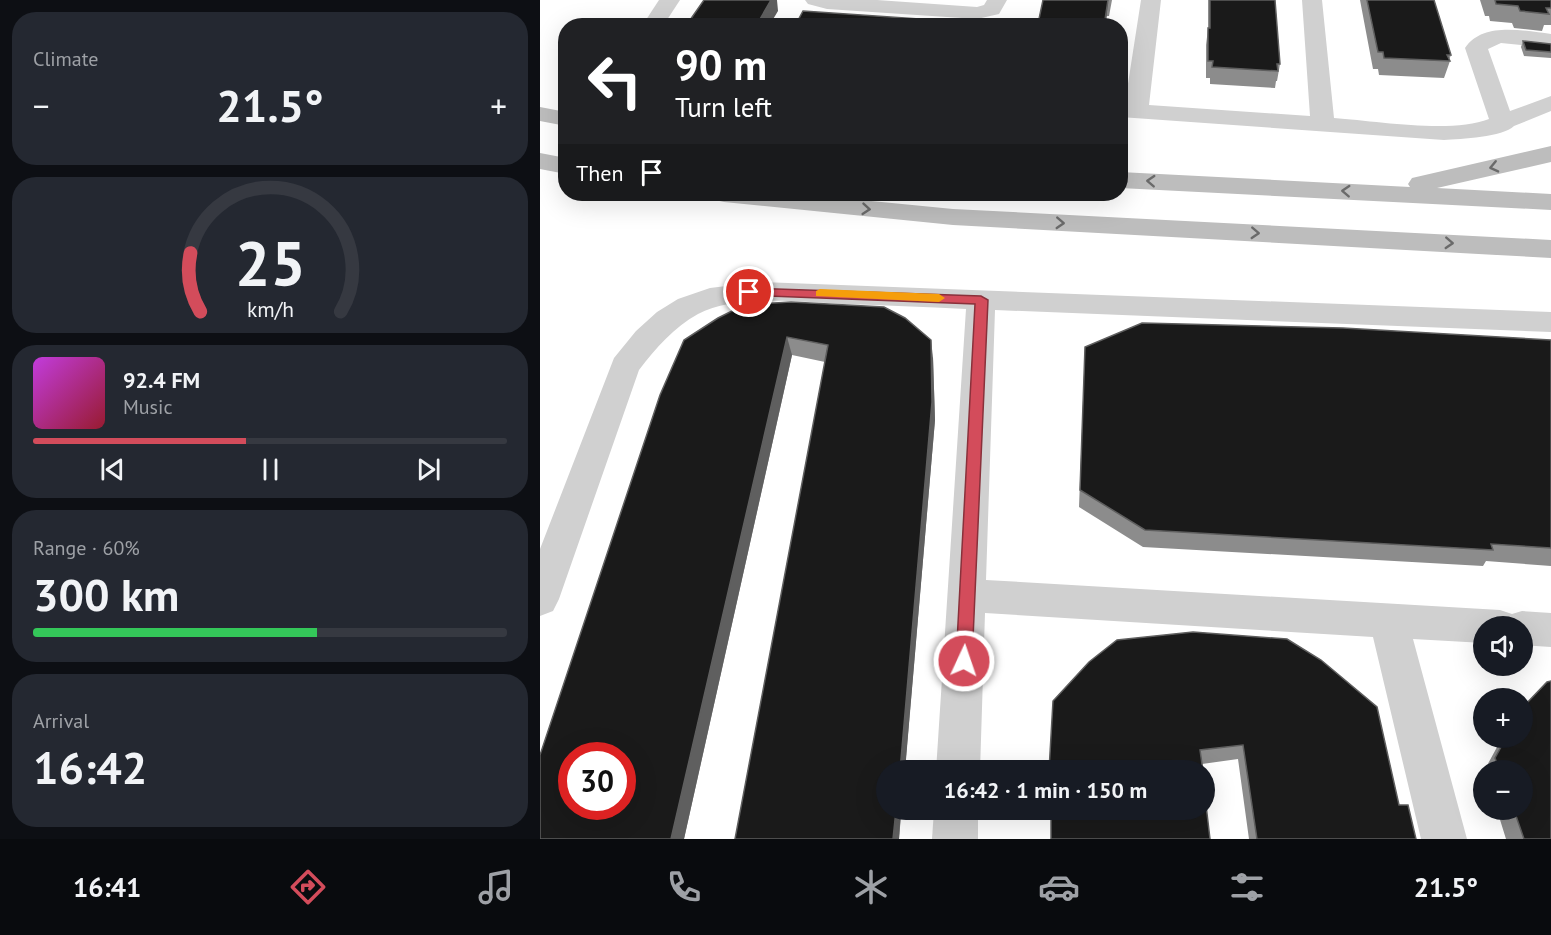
<!DOCTYPE html>
<html lang="en">
<head>
<meta charset="utf-8">
<style>
  body { margin:0; font-family:"PT Sans",sans-serif; background:#242831; color:#f1f3f6; height:100vh; display:flex; flex-direction:column; font-size:22px; white-space:nowrap }
  * { box-sizing:border-box; margin:0 }
  p { font-size:20px; color:#9ea1a6 }
  .icon { flex:none; width:33px; height:33px; fill:none; stroke:currentColor; stroke-width:2; stroke-linecap:round; stroke-linejoin:round }
  .map { position:relative; flex:1; overflow:hidden }
  .panel { display:flex; flex-direction:column; gap:12px; padding:12px; background:#0d0f14; width:540px }
  .panel>* { flex:none }
  .guide { position:absolute; left:18px; top:18px; width:570px; height:183px; border-radius:24px; box-shadow:0 6px 24px #0002; background:#202124; color:#fff; overflow:hidden }
  .fabs { position:absolute; left:933px; top:616px; display:grid; gap:12px }
  .fabs a { display:grid; place-items:center; width:60px; height:60px; border-radius:50%; background:#171b24; box-shadow:0 6px 24px #0002; font-size:30px }
  .speed { position:absolute; left:18px; top:742px; display:flex; gap:12px; font-size:30px; font-weight:700; text-align:center }
  .speed>* { display:grid; place-content:center; width:78px; height:78px; border-radius:50%; background:#171b24; box-shadow:0 6px 24px #0002; line-height:1 }
  .speed .limit { border:9px solid #d22; background:#fff; color:#111 }
  .pin { position:absolute; display:grid; place-items:center; width:51px; height:51px; color:#fff; margin:-26px; border:3px solid #fff; border-radius:50%; box-shadow:0 2px 6px #0007 }
  .me { position:absolute; width:66px; margin:-33px; rotate:3deg; stroke-linejoin:round; filter:drop-shadow(0 0 4px #0008) }
  .turn { display:flex; align-items:center; gap:21px; height:126px; padding:0 18px; font-size:27px }
  .turn .icon { width:78px; height:78px; stroke-width:2.5 }
  .turn b { display:block; font-size:42px; line-height:51px }
  .then { display:flex; align-items:center; height:57px; padding:0 18px; background:#0003; gap:12px; font-size:22px }
  .big { font-size:45px; font-weight:700; line-height:1.1 }
  .panel .card { flex:1; display:flex; flex-direction:column; justify-content:center; gap:9px; min-width:0; padding:0 21px; border-radius:24px; background:#242831 }
  .panel .dial { align-items:center; gap:0 }
  .dial svg { height:156px; overflow:visible; fill:none; stroke:#363941; stroke-width:7; stroke-linecap:round; text-anchor:middle }
  .dial text { fill:#f1f3f6; stroke:none }
  .song { display:flex; align-items:center; gap:18px }
  .cover { width:72px; height:72px; border-radius:9px; background:linear-gradient(135deg,hsl(290 70% 55%),hsl(350 70% 35%)) }
  .played { height:6px; border-radius:3px; background:linear-gradient(90deg,#d34c5b 45%,#363941 45%) }
  .keys { display:flex; justify-content:space-around; direction:ltr }
  .heat { display:flex; justify-content:space-between; align-items:center; font-size:33px; direction:ltr }
  .charge { height:9px; border-radius:4px; background:linear-gradient(90deg,#34c759 60%,#363941 0) }
  .trip { position:absolute; left:336px; top:760px; width:339px; height:60px; border-radius:30px; background:#171b24; box-shadow:0 6px 24px #0002; font-weight:700; line-height:60px; text-align:center }
  .tab-bar { display:flex; height:96px; justify-content:space-around; align-items:center; background:#090b0e; color:#9ea1a6 }
  .tab-bar .icon { width:42px; height:42px }
  .tab-bar .current { color:#d34c5b }
  .tab-bar b { font-size:27px; color:#f1f3f6 }
  main { display:flex; flex:1; min-height:0 }
  .map>svg:first-child { display:block }
  .lines { fill:none; stroke-linecap:round; stroke-linejoin:round }
  .street { fill:#d0d0d0; fill-rule:evenodd }
  .secondary { fill:#bdbdbd; fill-rule:evenodd }
  .wall { fill:#8c8c8c }
  .shaded-wall { fill:#5f5f5f }
  .building { fill:#1a1a1a; stroke:#5f5f5f; stroke-width:1.5; fill-rule:evenodd }
  .oneway { stroke:#6a6a6a }
  .route { fill:#d34c5b; stroke:#89313b; stroke-width:1.5 }
  .slow { fill:#f59e0b }
</style>
</head>
<body>
<main>
<section class="panel">
<div class="card"><p>Climate</p>
<div class="heat"><a>−</a><b class="big">21.5°</b><a>+</a></div>
</div>
<div class="card dial"><svg viewBox="0 0 100 80">
<path d="M14 69A42 42 0 1 1 86 69"/>
<path d="M14 69A42 42 0 0 1 9 39" stroke="#d34c5b"/>
<text x="50" y="56" font-size="32" font-weight="700">25</text>
<text x="50" y="72" font-size="11">km/h</text>
</svg></div>
<div class="card">
<div class="song"><i class="cover"></i><div><b>92.4 FM</b><p>Music</p></div></div>
<div class="played"></div>
<div class="keys"><svg class="icon" aria-label="previous" viewBox="0 0 24 24"><path d="M18 5L8 12l10 7zM5 5v14"/></svg><svg class="icon" aria-label="pause" viewBox="0 0 24 24"><path d="M8 5v14M16 5v14"/></svg><svg class="icon" aria-label="next" viewBox="0 0 24 24"><path d="M6 5l10 7-10 7zM19 5v14"/></svg></div>
</div>
<div class="card"><p>Range · 60%</p><b class="big">300 km</b><div class="charge"></div></div>
<div class="card"><p>Arrival</p><b class="big">16:42</b></div>
</section>
<div class="map">
<svg width="1011" height="839" viewBox="0 0 1011 839">
  <rect width="100%" height="100%" fill="#fff"/>
  <g class="lines">
    <g class="street">
      <path d="M119,0H140L123,26H102Z"/>
      <path d="M265,0H337L437,7L444,5L447,0H467L459,14L437,19L287,9L268,4Z"/>
      <path d="M601,0H621L609,105L770,116L762,0H782L794,118C837,121 911,134 949,119L925,48C943,21 984,31 1011,34V48L961,43L948,49L970,111L1011,96V111L974,126C963,137 921,139 904,140L580,117V103H585Z"/>
      <path d="M219,282L1011,312V332L455,310L446,580L960,610L972,614L982,611L1011,613V647L982,645V627H944V643L873,639L927,839H881L833,637L445,613L440,771H396L426,309C385,307 344,305 303,304C261,302 196,294 158,314C134,327 116,348 99,370L19,599L13,611L0,616V549L74,358L96,331L117,312L138,299L170,288Z"/>
      <path d="M394,810H438V839H392Z"/>
    </g>
    <g class="secondary">
      <path d="M0,107L26,112V126L0,121Z"/>
      <path d="M1011,146V162L897,188L1011,194V210L580,188V172L870,187L868,184L872,178Z"/>
      <path d="M0,153L26,158V174L0,169Z"/>
      <path d="M171,194H260L413,209L1011,240V258L413,225L184,202L175,200Z"/>
    </g>
  </g>
  <g class="wall">
    <path d="M503,0H572L569,16L499,19Z"/>
    <path d="M668,0H735L740,64L737,81H736L735,88L670,84V78H666V45L668,29Z"/>
    <path d="M820,0H894L911,55L909,60L910,61L904,78L839,75L838,69H833Z"/>
    <path d="M940,0H1011V25H1004L1002,31L974,28L972,23L950,21L949,16H945Z"/>
    <path d="M983,41L1011,44V58L984,56L981,47Z"/>
    <path d="M178,318L393,358L395,420L359,839H195L285,362L252,355L144,839H0Z"/>
    <path d="M1011,340V566L946,561L943,566L603,547L539,507L545,347Z"/>
    <path d="M549,662L859,805L876,839H709L698,759L662,764Z"/>
    <path d="M1007,682L1011,839H966L957,810H982V771H944L962,738H982V708Z"/>
  </g>
  <g class="shaded-wall">
    <path d="M231,0H237L238,11L229,26H216Z"/>
    <path d="M568,0L566,26H564Z"/>
    <path d="M247,337L252,355L144,839H131Z"/>
    <path d="M391,340L393,358L395,420L365,771H360Z"/>
    <path d="M356,810H361L359,839H353Z"/>
  </g>
  <g class="building">
    <path d="M164,0H231L216,26H151L154,21L150,20Z"/>
    <path d="M503,0H568L564,26H495L497,19H499Z"/>
    <path d="M670,0H735L740,64H737L738,71L672,67L673,61H668V28H670Z"/>
    <path d="M827,0H894L911,55H907L910,61L844,58L843,52H838Z"/>
    <path d="M955,0H1011V8H1006L1009,14L980,11L978,6L956,4Z"/>
    <path d="M263,11L480,26H255Z"/>
    <path d="M983,41L1011,44V52L986,50Z"/>
    <path d="M251,302L344,307L365,318L391,340L392,402L360,771H346V810H356L353,839H195L288,345L247,337L131,839H0V755L120,395L144,340L178,318L204,305ZM32,756H82V807H32Z"/>
    <path d="M602,323L803,328L1011,340V548L951,544L953,550L605,530L540,490L545,347Z"/>
    <path d="M653,632L747,639L781,660L837,707L859,805H868L876,839H717L703,745L660,750L663,771H509L513,701L549,662L577,640Z"/>
    <path d="M1011,681V839H984L974,810H982V771H960L955,758L966,738H982V709L985,705L1007,682Z"/>
    <path d="M664,788L670,839H511V810H664Z"/>
  </g>
  <defs><path id="oneway-chevron" d="M-2-3.5L2.5 0L-2 3.5" fill="none" stroke-width="1.6" stroke-linecap="round" stroke-linejoin="round" transform="scale(1.5)"/></defs>
  <g class="oneway">
    <use href="#oneway-chevron" transform="translate(954 167) rotate(167)"/>
    <use href="#oneway-chevron" transform="translate(611 181) rotate(-177)"/>
    <use href="#oneway-chevron" transform="translate(806 191) rotate(-177)"/>
    <use href="#oneway-chevron" transform="translate(326 209) rotate(5)"/>
    <use href="#oneway-chevron" transform="translate(520 223) rotate(3)"/>
    <use href="#oneway-chevron" transform="translate(715 233) rotate(3)"/>
    <use href="#oneway-chevron" transform="translate(909 243) rotate(3)"/>
  </g>
  <path class="route" d="M209,288L441,296L448,300L432,661L430,666L424,669L418,666L416,661L435,304L205,295L203,292Z"/>
  <path class="slow" d="M280,289L399,294L405,298L399,302L276,296V291Z"/>
</svg>
<div class="fabs">
<a><svg class="icon" aria-label="sound" viewBox="0 0 24 24"><path d="M4 9h4l5-4v14l-5-4H4zM17 9q2 3 0 6"/></svg></a>
<a>+</a>
<a>−</a>
</div>
<div class="speed"><div class="limit">30</div></div>
<div class="pin" style="left:209px;top:292px;background:#d93025"><svg class="icon" aria-label="arrive" viewBox="0 0 24 24"><path d="M6 21V4h12l-3 4 3 4H6"/></svg></div>
<svg class="me" style="left:424px;top:661px" viewBox="-20 -20 40 40"><circle r="17" fill="#d34c5b" stroke="#fff" stroke-width="3"/><path d="M0-11L8 9 0 5-8 9z" fill="#fff"/></svg>
<div class="trip">16:42 · 1 min · 150 m</div>
<div class="guide">
<div class="turn"><svg class="icon" aria-label="left" viewBox="0 0 24 24"><path d="M17 20v-9H6M10 6l-5 5 5 5"/></svg><div><b>90 m</b>Turn left</div></div>
<div class="then">Then<svg class="icon" aria-label="arrive" viewBox="0 0 24 24"><path d="M6 21V4h12l-3 4 3 4H6"/></svg></div>
</div>
</div>
</main>
<nav class="tab-bar">
<b>16:41</b>
<svg class="icon current" aria-label="directions" viewBox="0 0 24 24"><path d="M12 3l9 9-9 9-9-9zM9 14v-3h6M13 9l2 2-2 2"/></svg>
<svg class="icon" aria-label="music" viewBox="0 0 24 24"><path d="M9 18V5l10-2v13"/><circle cx="6" cy="18" r="3"/><circle cx="16" cy="16" r="3"/></svg>
<svg class="icon" aria-label="phone" viewBox="0 0 24 24"><path d="M5 4h4l2 5-3 2q2 4 5 5l2-3 5 2v4C11 20 4 13 5 4z"/></svg>
<svg class="icon" aria-label="climate" viewBox="0 0 24 24"><path d="M12 3v18M4 7l16 10M4 17L20 7"/></svg>
<svg class="icon" aria-label="car" viewBox="0 0 24 24"><path d="M5 17H2v-5l4-1 3-4h7l3 4 3 1v5h-3M9 17h6M6 11h13"/><circle cx="7" cy="17" r="2"/><circle cx="17" cy="17" r="2"/></svg>
<svg class="icon" aria-label="filters" viewBox="0 0 24 24"><path d="M4 7h16M4 17h16"/><circle cx="9" cy="7" r="2"/><circle cx="15" cy="17" r="2"/></svg>
<b>21.5°</b>
</nav>
</body>
</html>
